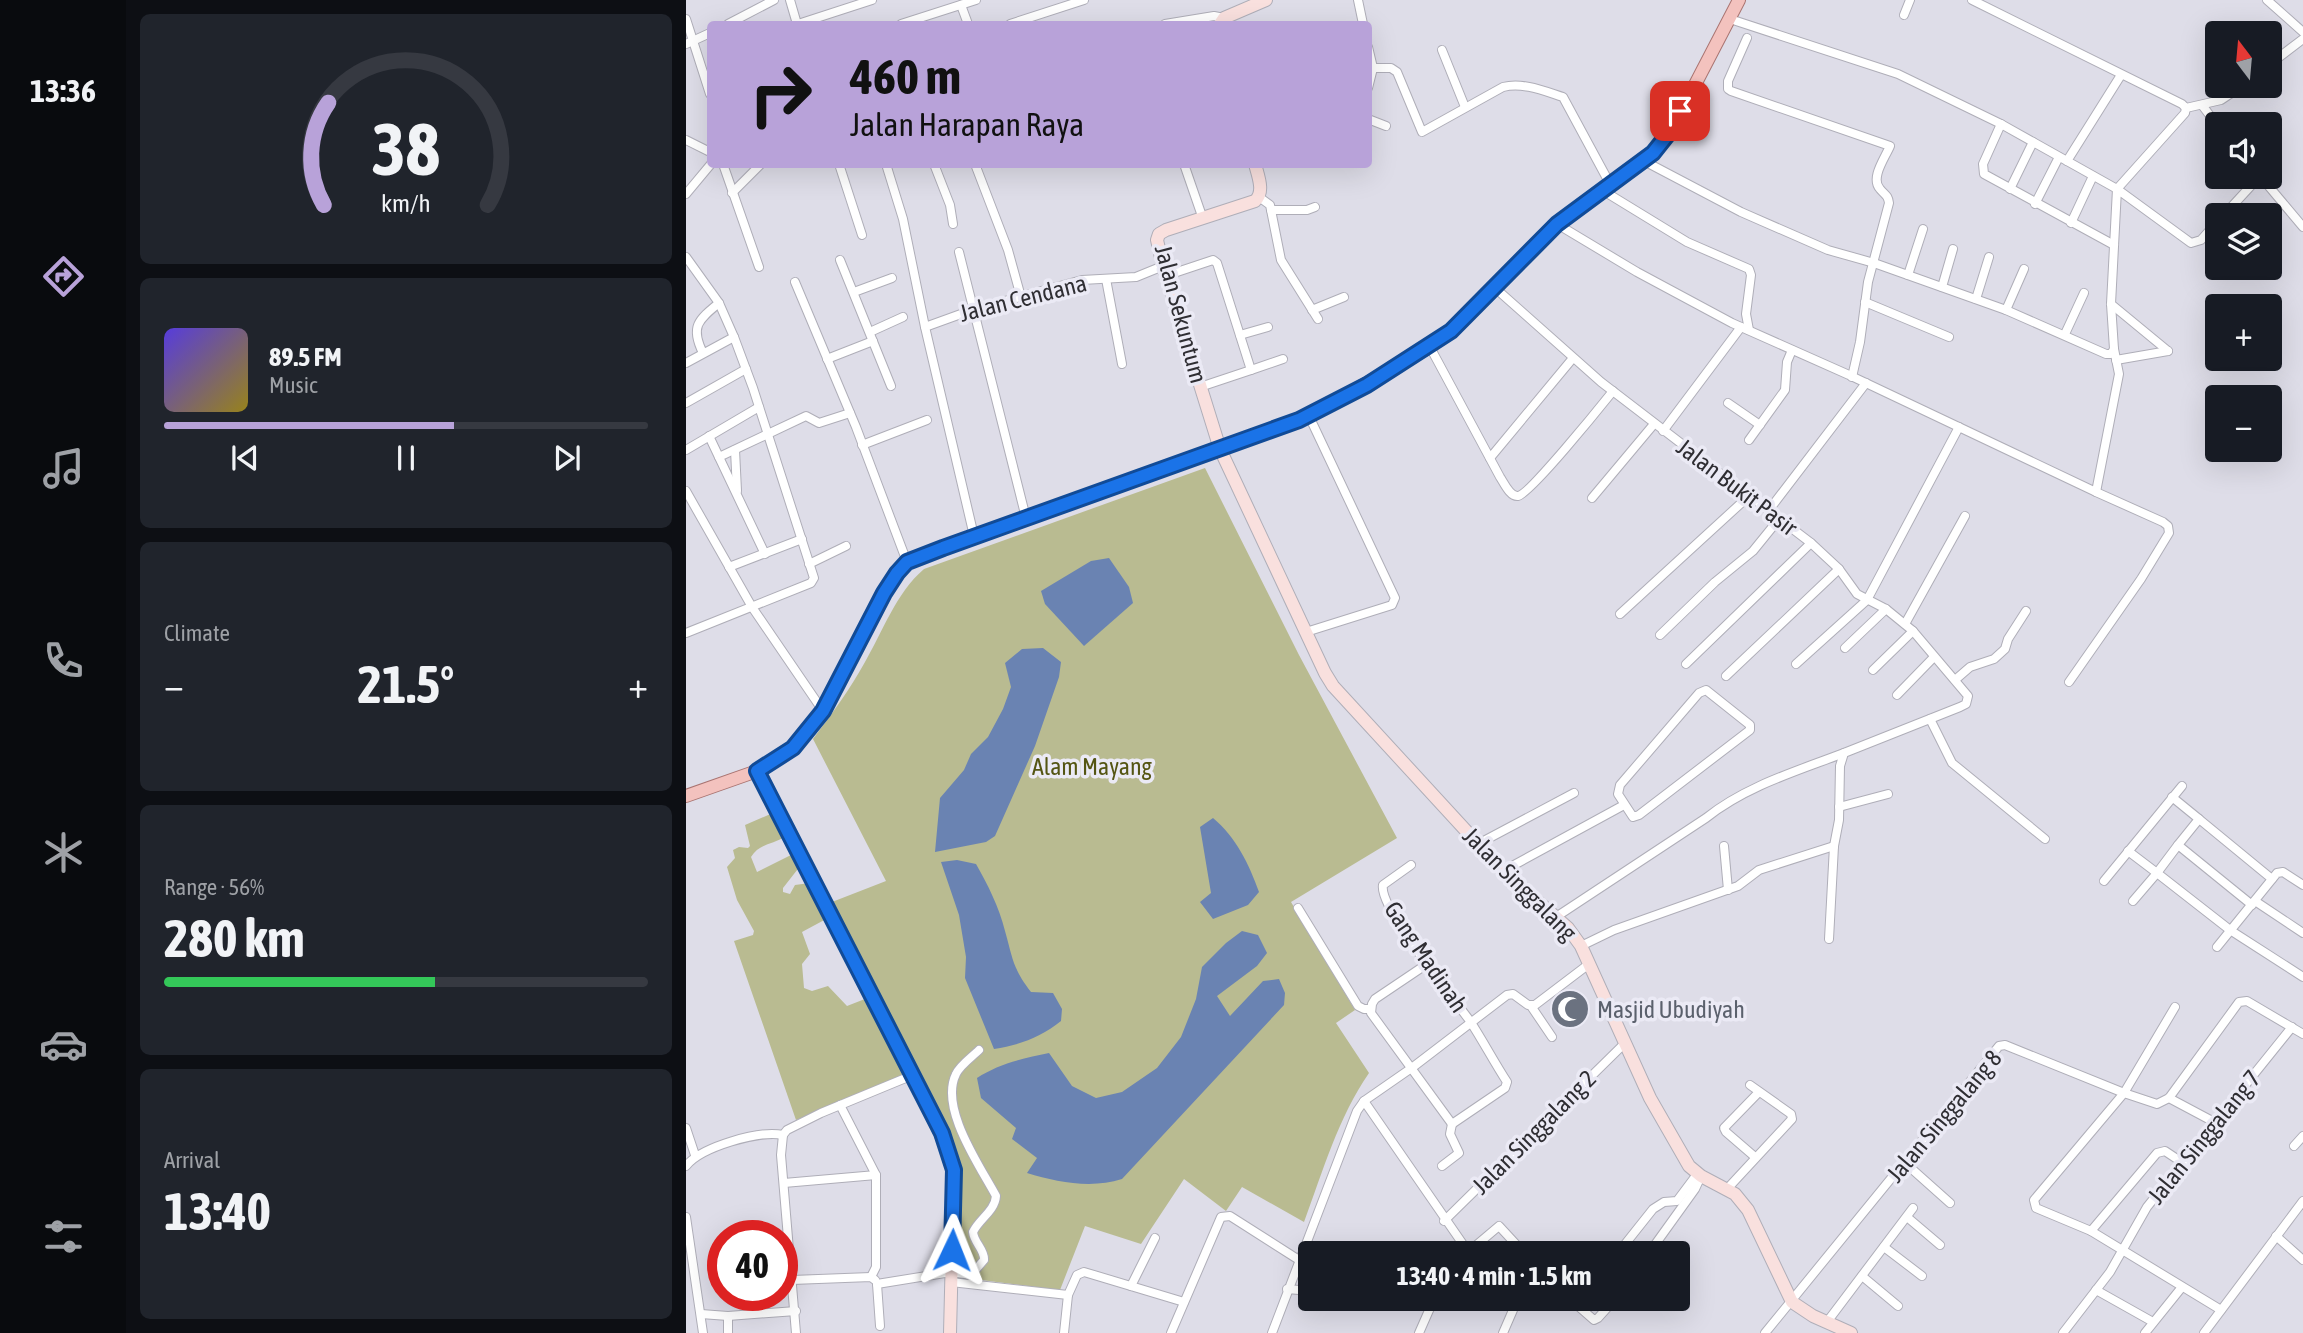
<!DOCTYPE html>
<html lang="en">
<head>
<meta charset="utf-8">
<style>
  body { margin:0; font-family:"Asap Condensed",sans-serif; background:#20242c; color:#f1f3f6; height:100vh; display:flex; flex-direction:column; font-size:26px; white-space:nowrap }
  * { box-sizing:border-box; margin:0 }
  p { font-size:23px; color:#9ea1a6 }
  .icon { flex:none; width:38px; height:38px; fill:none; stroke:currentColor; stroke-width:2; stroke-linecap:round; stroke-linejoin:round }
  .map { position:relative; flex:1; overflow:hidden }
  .sheet { display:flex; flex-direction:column; gap:14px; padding:14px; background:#0d0f14; width:560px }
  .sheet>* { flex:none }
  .banner { position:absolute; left:21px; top:21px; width:665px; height:147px; border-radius:7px; box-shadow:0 7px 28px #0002; background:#b8a2d9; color:#111; overflow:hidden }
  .needle { width:46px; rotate:344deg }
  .fabs { position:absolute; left:1519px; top:21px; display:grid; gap:14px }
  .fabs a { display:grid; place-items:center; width:77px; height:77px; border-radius:7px; background:#171b24; box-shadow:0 7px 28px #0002; font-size:35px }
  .speed { position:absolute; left:21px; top:1220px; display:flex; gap:14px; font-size:35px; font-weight:700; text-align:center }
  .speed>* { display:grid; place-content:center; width:91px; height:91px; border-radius:50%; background:#171b24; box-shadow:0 7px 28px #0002; line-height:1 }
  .speed .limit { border:10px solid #d22; background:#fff; color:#111 }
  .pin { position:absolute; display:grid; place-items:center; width:60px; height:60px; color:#fff; margin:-30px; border-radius:14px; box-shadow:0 4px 10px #0006 }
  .me { position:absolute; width:77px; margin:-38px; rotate:2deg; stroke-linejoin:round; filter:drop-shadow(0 0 5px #0008) }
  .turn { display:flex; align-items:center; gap:24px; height:147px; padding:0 28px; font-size:32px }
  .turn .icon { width:91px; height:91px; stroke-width:2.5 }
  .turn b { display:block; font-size:49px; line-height:60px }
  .big { font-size:52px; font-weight:700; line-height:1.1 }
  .sheet .widget { flex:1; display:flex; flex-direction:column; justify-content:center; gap:10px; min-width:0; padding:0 24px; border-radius:10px; background:#20242c }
  .sheet .dial { align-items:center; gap:0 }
  .dial svg { height:182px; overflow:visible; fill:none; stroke:#363941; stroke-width:7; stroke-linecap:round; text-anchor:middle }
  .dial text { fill:#f1f3f6; stroke:none }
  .song { display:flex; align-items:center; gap:21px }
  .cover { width:84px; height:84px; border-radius:10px; background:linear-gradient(135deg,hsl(250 70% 55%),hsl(50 70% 35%)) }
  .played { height:7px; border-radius:4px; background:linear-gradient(90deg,#b8a2d9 60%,#363941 60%) }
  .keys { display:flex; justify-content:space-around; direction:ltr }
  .heat { display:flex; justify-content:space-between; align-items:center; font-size:38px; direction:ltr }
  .charge { height:10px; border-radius:5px; background:linear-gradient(90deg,#34c759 56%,#363941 0) }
  .trip { position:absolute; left:612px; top:1241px; width:392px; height:70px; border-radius:7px; background:#171b24; box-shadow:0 7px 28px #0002; font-weight:700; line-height:70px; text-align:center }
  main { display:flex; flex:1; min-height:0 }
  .tab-bar { display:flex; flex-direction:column; width:126px; justify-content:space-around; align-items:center; background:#090b0e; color:#9ea1a6 }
  .tab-bar .icon { width:49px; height:49px }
  .tab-bar .selected { color:#b8a2d9 }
  .tab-bar b { font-size:32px; color:#f1f3f6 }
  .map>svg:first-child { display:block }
  .green { fill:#b9bb91 }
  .water { fill:#6a83b2 }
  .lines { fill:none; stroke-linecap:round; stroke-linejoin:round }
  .street-casing { stroke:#afaeb8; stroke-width:10 }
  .secondary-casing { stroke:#afaeb8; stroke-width:14 }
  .primary-casing { stroke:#a97471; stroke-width:14 }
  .street { stroke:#fff; stroke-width:8 }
  .secondary { stroke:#f9e0de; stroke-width:12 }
  .primary { stroke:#f3c2be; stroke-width:12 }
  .route-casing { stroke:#114b97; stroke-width:18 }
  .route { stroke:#1a73e8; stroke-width:12 }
  .labels { text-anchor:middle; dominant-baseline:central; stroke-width:7; stroke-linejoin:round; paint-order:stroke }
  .street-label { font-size:24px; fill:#2f2e33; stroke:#ebeaf5 }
  .park-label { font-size:24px; fill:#545513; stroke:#ebeaf5 }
  .worship-label { font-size:24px; fill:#5b616d; stroke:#ebeaf5; text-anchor:start }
</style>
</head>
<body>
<main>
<nav class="tab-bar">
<b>13:36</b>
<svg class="icon selected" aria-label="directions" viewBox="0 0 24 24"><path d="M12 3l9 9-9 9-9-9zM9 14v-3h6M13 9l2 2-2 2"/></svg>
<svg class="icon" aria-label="music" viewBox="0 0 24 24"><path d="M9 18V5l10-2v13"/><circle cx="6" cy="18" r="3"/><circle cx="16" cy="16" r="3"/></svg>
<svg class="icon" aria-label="phone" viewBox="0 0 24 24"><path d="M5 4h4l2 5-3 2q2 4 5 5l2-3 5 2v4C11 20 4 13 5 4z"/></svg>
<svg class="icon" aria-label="climate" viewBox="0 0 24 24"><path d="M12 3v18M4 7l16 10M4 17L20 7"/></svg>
<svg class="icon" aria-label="car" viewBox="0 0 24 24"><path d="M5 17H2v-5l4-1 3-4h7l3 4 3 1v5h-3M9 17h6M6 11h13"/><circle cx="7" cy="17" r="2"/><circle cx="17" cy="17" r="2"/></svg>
<svg class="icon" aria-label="filters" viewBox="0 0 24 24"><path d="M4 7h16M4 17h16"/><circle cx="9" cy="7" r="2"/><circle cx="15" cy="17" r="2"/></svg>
</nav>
<section class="sheet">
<div class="widget dial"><svg viewBox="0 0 100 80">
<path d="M14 69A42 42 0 1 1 86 69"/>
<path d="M14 69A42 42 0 0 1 16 24" stroke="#b8a2d9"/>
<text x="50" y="56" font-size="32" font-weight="700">38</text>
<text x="50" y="72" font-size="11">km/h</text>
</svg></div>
<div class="widget">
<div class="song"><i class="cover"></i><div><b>89.5 FM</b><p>Music</p></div></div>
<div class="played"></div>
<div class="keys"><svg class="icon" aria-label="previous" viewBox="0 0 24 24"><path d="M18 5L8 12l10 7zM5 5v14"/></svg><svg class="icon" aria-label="pause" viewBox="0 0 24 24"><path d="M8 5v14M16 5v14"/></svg><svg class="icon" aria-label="next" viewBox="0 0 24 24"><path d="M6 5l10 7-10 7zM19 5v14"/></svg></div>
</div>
<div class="widget"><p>Climate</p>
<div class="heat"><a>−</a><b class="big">21.5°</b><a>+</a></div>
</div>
<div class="widget"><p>Range · 56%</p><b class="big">280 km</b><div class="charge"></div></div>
<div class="widget"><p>Arrival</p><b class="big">13:40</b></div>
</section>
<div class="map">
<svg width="1617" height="1333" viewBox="0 0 1617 1333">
  <rect width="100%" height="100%" fill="#dedde8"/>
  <g class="green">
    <path d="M519,468L613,655L711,838L605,902L669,1010L650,1023L683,1073C652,1118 637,1171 618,1222L556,1187L540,1211L498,1179L455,1244L399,1226L374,1290L272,1277L274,1168L242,1092L146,902L200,881L127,739C146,714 164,689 179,662C197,631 210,593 238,569Z"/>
    <path d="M89,812L99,837C87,844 73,844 65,857L71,872L109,853L115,865L97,888V892L104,894L109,885L124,883L142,918L116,932L124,954L116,964L118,988L126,991L142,986L161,1006L184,997L222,1074L110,1120L48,941L67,935L68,931L51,900L41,867L49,858L47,850L53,847L62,848L64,846L59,825Z"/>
  </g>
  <g class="water">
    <path d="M423,558L443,587L447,603L398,646L359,604L355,591L405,561Z"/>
    <path d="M357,648L375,662L373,677L349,746L309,836L300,842L249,852L254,798L278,770L285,754L302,737L317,709L325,687L319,663L336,649Z"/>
    <path d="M527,818C550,837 563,864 573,892L562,905L527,919L514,902L525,893L514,827Z"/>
    <path d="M271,860L290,864C302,885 313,907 319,931C327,959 326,967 345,992L367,993L376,1009L375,1021C355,1037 334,1045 308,1049L279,978L280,957L273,915L255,862Z"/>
    <path d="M556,931L572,935L581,953L571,966L531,996L544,1016L577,981L593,979L599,993L598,1005L436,1179C405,1189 371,1182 341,1173L351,1158L326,1139L330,1128L295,1098L291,1078C312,1064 338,1058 363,1053L386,1086L410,1098L436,1092L471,1068L495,1037L510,999L516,967L540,943Z"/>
  </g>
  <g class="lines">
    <defs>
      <g id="street">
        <path d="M104,0L111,24"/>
        <path d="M672,0L677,24"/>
        <path d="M1286,0L1496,104L1500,108L1535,100L1556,86"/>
        <path d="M1581,0L1617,32"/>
        <path d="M275,5L282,24"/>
        <path d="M1218,15L1224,0"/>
        <path d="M0,19L24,94"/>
        <path d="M1044,19L1212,74L1315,124L1431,189L1499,113L1500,108"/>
        <path d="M42,24L88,0"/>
        <path d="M112,24L186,0"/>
        <path d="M215,24L290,0"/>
        <path d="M324,24L398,0"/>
        <path d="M479,24L528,16L538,18"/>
        <path d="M1061,38L1042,81V89L1045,91L1204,146C1199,158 1184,178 1194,189C1199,195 1202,195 1203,203L1182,282L1174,342L1166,377"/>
        <path d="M0,44L24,33"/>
        <path d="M682,47L687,68L682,88"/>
        <path d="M756,50L779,107"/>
        <path d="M1584,64L1617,39"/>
        <path d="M687,68H705L711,72L736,132L817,87C837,82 858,91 877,97L924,184"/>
        <path d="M1516,105L1531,125"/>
        <path d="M682,119L700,126"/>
        <path d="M1315,124L1297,164L1298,174L1428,245"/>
        <path d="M0,140L24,152"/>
        <path d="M958,161L1055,212L1142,250L1188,263L1320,310L1420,354H1425L1428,349L1425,304L1431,189L1505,243L1515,240L1531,222"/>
        <path d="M1381,161L1435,75"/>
        <path d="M37,164L73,267"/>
        <path d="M153,164L176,235"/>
        <path d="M200,164L217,219L239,327L288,536"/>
        <path d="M248,164L264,205L267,224"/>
        <path d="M289,164L322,250L335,297"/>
        <path d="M498,164L517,219"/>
        <path d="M1575,177L1617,227"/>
        <path d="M1324,189L1347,142"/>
        <path d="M916,190L1001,242L1063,269L1065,275L1060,314L1063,330"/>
        <path d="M46,193L75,164"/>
        <path d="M0,194L25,164"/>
        <path d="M573,197L584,205L595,260L632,319"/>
        <path d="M1349,204L1373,157"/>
        <path d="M585,210H621L629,207"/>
        <path d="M1538,215L1573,177"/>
        <path d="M1385,223L1407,176"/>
        <path d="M871,224L951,272L1046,323L1163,375L1410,492L1433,374L1428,349"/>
        <path d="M273,252L340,518"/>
        <path d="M0,257L33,303L48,337L67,388L128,578L125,583L0,633"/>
        <path d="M154,260L205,386"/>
        <path d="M1222,275L1237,229"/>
        <path d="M479,276L527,260L531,263L565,370L514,387"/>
        <path d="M420,279L436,364"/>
        <path d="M109,282L170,427L221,562"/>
        <path d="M808,287L915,382L1125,543L1153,569L1171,594L1200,609L1227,631L1282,696L1280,704L1274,707L1158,753L1154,766L1153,820L1148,846L1143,939"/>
        <path d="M1256,287L1267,249"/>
        <path d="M168,292L206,278"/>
        <path d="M1290,299L1303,257"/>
        <path d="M1179,302L1263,337"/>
        <path d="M1425,304L1482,351"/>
        <path d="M626,310L658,297"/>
        <path d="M1320,310L1338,269"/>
        <path d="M239,327L286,310L396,280L450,277L477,266"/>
        <path d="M184,332L217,317"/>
        <path d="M1379,334L1398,293"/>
        <path d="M554,335L582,327"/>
        <path d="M744,347L814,477C818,483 824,497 832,496C843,495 915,406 927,391"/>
        <path d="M17,353C4,327 12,320 33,303"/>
        <path d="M141,359L187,341"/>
        <path d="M1430,360L1482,351"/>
        <path d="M0,363L48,337"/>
        <path d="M565,370L597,359"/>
        <path d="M0,403L60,369"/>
        <path d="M1042,403L1074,425"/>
        <path d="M977,431L1055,327"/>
        <path d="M23,436L79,554"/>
        <path d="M1063,440L1099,390L1101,362L1106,350"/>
        <path d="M176,445L241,420"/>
        <path d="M0,450L73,407"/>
        <path d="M49,450L51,491"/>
        <path d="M33,457L120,416L133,423L164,413"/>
        <path d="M804,458L887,358"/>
        <path d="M0,491L66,607L137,711"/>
        <path d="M906,498L968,424"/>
        <path d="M1083,510L1180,383"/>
        <path d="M123,564L160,546"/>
        <path d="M43,567L116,539"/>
        <path d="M934,614L1064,495"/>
        <path d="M1219,624L1279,516"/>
        <path d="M620,632L706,605L709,598L623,416"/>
        <path d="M974,635L1029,582L1067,551L1093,519"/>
        <path d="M1159,648L1200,609"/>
        <path d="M1000,664L1125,543"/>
        <path d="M1110,664L1181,600L1273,427"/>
        <path d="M1187,670L1227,631"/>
        <path d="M1040,676L1153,569"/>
        <path d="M1269,680L1284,667L1308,659L1319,649L1322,639L1340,611"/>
        <path d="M1383,682L1455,579L1483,533L1482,526L1477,522L1410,492"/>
        <path d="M1020,690L1064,725V730L953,815L947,817L932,794L934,785L1013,693Z"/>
        <path d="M1211,695L1248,657"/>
        <path d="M1244,719L1266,763L1359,839"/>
        <path d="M1486,797L1513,819"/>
        <path d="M1153,807L1202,794"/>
        <path d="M792,844L888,793"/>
        <path d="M1492,845L1471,873L1544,930L1617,977"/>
        <path d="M1038,846L1042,890"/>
        <path d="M1442,851L1471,873L1447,901"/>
        <path d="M725,865L697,885C692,907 768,999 784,1021C797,1041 808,1062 821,1082L819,1088L766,1124"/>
        <path d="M817,871L938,805"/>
        <path d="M1418,881L1496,786"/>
        <path d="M1569,901L1617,933"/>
        <path d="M1566,905L1492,845L1513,819L1586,879"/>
        <path d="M612,908L672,1006L678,1009H685"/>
        <path d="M870,917L1020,818C1060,786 1111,771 1158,753"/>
        <path d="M895,946L928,930L1052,886L1073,870L1148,846"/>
        <path d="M1531,947L1591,873L1597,872L1617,885"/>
        <path d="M741,964L689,999L686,1004L685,1013L766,1124"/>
        <path d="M845,1006L866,1037"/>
        <path d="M1489,1007L1438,1093L1348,1200L1350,1208L1405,1231L1535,1310"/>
        <path d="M1483,1098L1530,1123"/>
        <path d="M678,1101L783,1253"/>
        <path d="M154,1105L190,1175V1267L185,1277"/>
        <path d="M0,1128L9,1155"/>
        <path d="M1608,1146L1617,1136"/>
        <path d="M1069,1157L1040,1132L1038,1128L1073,1092"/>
        <path d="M1218,1162L1264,1203"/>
        <path d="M0,1166C15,1147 73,1130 97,1135"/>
        <path d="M756,1166L773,1153L764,1134L766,1124"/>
        <path d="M98,1183L190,1175"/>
        <path d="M1041,1189L1106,1119L1105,1114L1064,1085"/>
        <path d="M0,1217L17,1333"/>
        <path d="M1221,1217L1254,1245"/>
        <path d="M758,1221L938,1044"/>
        <path d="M1405,1231L1471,1153L1479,1151L1497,1163"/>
        <path d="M1590,1236L1617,1260"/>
        <path d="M1198,1247L1236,1276"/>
        <path d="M781,1253L813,1226L838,1253"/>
        <path d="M932,1253L967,1209L978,1202L991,1201L1012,1173"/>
        <path d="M963,1253L1009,1189L1015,1176"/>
        <path d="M1176,1276L1212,1306"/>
        <path d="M106,1280L185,1277L189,1280"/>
        <path d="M265,1282L382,1295L391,1275L398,1272L498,1302"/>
        <path d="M191,1284L265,1272L285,1275L298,1260C299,1250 288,1243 287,1232C293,1219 309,1211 310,1196C294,1166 253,1108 270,1074C274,1065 286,1057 293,1050"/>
        <path d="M191,1284L194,1326"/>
        <path d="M445,1286L469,1238"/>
        <path d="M601,1289L625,1291"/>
        <path d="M1410,1290L1467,1322"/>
        <path d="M729,1298H748"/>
        <path d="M883,1298L908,1320L912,1318L930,1298"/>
        <path d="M15,1314L42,1316L110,1311"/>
        <path d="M42,1316V1333"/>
        <path d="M1141,1322L1227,1208"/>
        <path d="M110,1333L95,1155L97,1135L101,1130L135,1113L227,1075"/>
        <path d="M378,1333L382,1295"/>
        <path d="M485,1333L535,1217L544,1216L613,1260"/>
        <path d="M586,1333L671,1111L678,1101L727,1067L821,995L827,994L842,1005H849L903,964"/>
        <path d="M733,1333L748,1299"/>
        <path d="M817,1333L827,1310L820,1298"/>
        <path d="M1079,1333L1313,1046L1319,1045L1438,1093L1471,1104L1483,1098L1553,1002L1561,1001L1617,1034"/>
        <path d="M1377,1333L1424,1272L1461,1207L1606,1027"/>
        <path d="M1459,1333L1496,1287"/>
        <path d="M1518,1333L1617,1201"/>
      </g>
      <g id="secondary">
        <path d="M534,24L538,18L580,0"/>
        <path d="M569,164C572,176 579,192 569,201L480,230L473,234L471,240L477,266L534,449L639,673L647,686L817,871L882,928L895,946L964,1098L1003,1166L1015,1176L1049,1194L1062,1210L1106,1302L1127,1316L1165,1333"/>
        <path d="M71,771L227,1075L265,1157L268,1170L264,1333"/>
      </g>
      <path id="primary" d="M0,796L71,771L107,748L137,711L198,593L211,573L221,562L257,548L623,416L744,347L765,331L871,224L958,161L971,148L986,129L1053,0"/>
    </defs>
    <use href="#street" class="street-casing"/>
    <use href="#secondary" class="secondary-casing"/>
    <use href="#primary" class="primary-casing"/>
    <use href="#street" class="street"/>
    <use href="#secondary" class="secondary"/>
    <use href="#primary" class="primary"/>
  </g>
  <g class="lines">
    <defs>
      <path id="route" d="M266,1250L268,1170L256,1133L71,771L107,748L137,711L198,593L211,573L221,562L257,548L613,420L681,385L765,331L871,224L967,153L986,129L994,111"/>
    </defs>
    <use href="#route" class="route-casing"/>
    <use href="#route" class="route"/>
  </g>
  <defs>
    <symbol id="mosque-disc" viewBox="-11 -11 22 22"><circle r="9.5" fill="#6b7280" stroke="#ebeaf5"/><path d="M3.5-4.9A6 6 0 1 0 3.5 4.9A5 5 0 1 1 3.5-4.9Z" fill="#fff"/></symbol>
  </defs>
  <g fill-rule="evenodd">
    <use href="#mosque-disc" x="862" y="987" width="44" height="44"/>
  </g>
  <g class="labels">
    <g class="street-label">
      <text transform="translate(337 298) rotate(-14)">Jalan Cendana</text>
      <text transform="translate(495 314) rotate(75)">Jalan Sekuntum</text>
      <text transform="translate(1051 487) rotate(37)">Jalan Bukit Pasir</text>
      <text transform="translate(834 884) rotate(45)">Jalan Singgalang</text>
      <text transform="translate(740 957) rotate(56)">Gang Madinah</text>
      <text transform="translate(1258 1116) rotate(-50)">Jalan Singgalang 8</text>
      <text transform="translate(848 1132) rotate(-45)">Jalan Singgalang 2</text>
      <text transform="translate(1518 1137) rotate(-51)">Jalan Singgalang 7</text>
    </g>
    <g class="park-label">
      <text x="406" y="766">Alam Mayang</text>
    </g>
    <g class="worship-label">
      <text x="911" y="1009">Masjid Ubudiyah</text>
    </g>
  </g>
</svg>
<div class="fabs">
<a><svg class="needle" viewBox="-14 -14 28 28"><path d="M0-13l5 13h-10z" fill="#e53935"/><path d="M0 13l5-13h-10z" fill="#9ea1a6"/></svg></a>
<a><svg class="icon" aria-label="sound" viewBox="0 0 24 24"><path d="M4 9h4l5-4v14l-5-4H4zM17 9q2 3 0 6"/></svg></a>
<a><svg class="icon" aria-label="layers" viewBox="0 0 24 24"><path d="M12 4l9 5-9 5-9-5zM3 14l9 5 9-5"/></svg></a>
<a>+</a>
<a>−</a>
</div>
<div class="speed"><div class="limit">40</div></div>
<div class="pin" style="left:994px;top:111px;background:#d93025"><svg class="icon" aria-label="arrive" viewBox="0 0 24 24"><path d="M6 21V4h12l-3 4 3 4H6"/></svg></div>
<svg class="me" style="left:266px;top:1250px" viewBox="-20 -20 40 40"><path d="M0-17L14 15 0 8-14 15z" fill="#1a73e8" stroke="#fff" stroke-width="4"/></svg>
<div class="trip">13:40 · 4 min · 1.5 km</div>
<div class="banner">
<div class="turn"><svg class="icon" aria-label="right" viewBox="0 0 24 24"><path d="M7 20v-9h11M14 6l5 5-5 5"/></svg><div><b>460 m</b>Jalan Harapan Raya</div></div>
</div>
</div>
</main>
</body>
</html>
